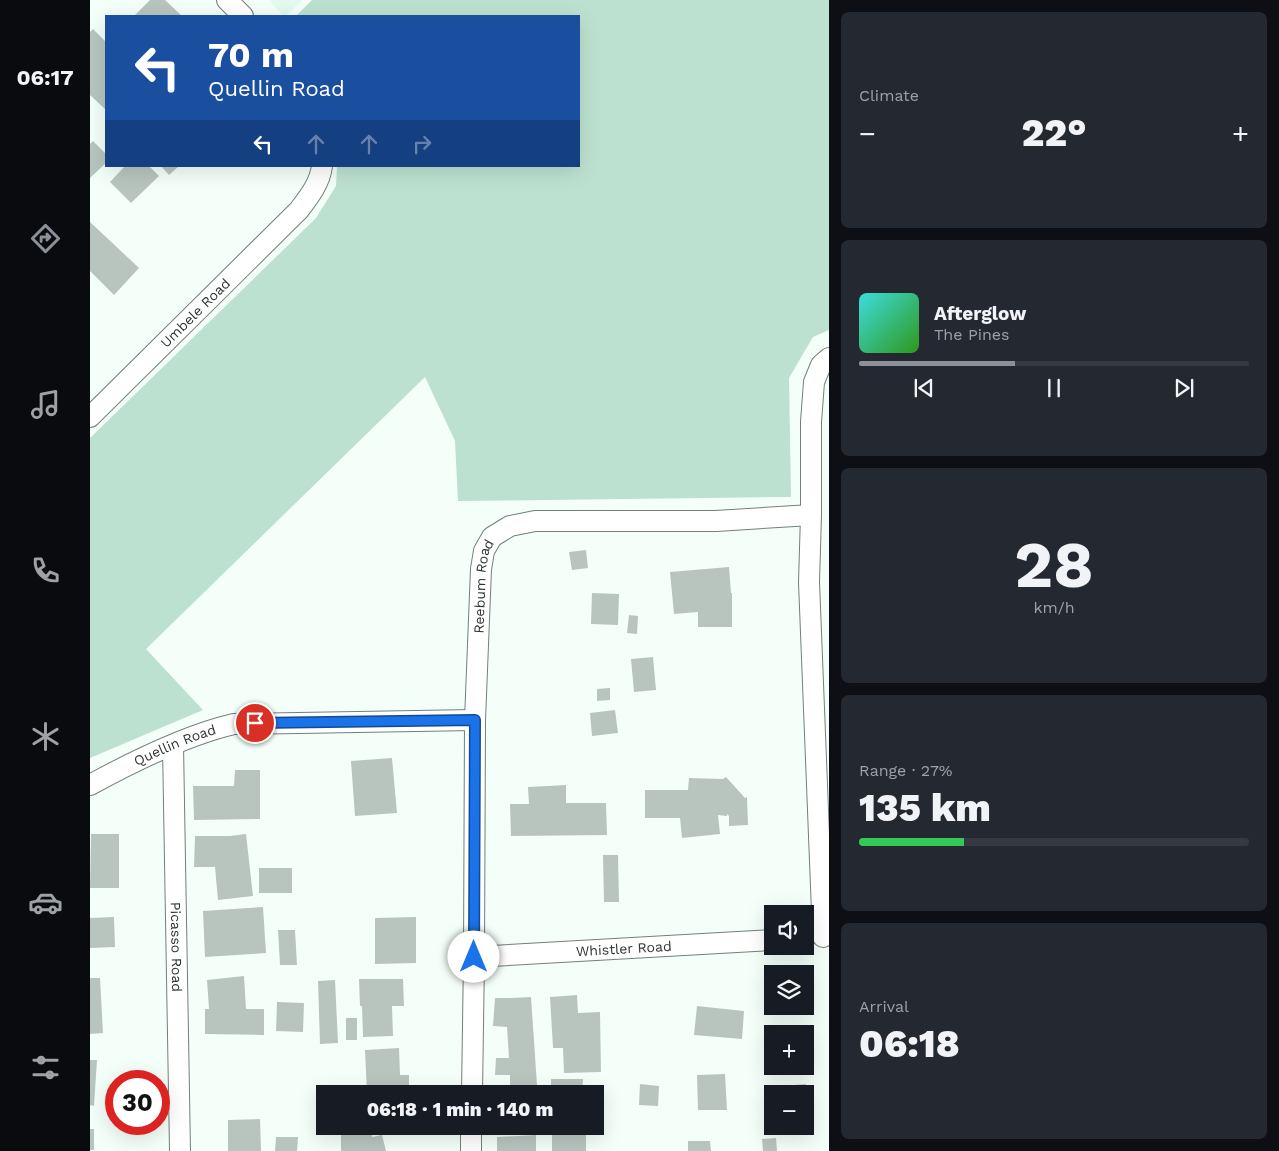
<!DOCTYPE html>
<html lang="en">
<head>
<meta charset="utf-8">
<style>
  body { margin:0; font-family:"Work Sans",sans-serif; background:#242831; color:#f1f3f6; height:100vh; display:flex; flex-direction:column; font-size:19px; white-space:nowrap }
  * { box-sizing:border-box; margin:0 }
  p { font-size:16px; color:#9ea1a6 }
  .icon { flex:none; width:28px; height:28px; fill:none; stroke:currentColor; stroke-width:2; stroke-linecap:round; stroke-linejoin:round }
  .map { position:relative; flex:1; overflow:hidden }
  .side { display:flex; flex-direction:column; gap:12px; padding:12px; background:#0d0f14; width:450px }
  .side>* { flex:none }
  .hud { position:absolute; left:15px; top:15px; width:475px; height:152px; border-radius:0px; box-shadow:0 5px 20px #0002; background:#1a4fa0; color:#fff; overflow:hidden }
  .buttons { position:absolute; left:674px; top:905px; display:grid; gap:10px }
  .buttons a { display:grid; place-items:center; width:50px; height:50px; border-radius:0px; background:#171b24; box-shadow:0 5px 20px #0002; font-size:25px }
  .speed { position:absolute; left:15px; top:1070px; display:flex; gap:10px; font-size:25px; font-weight:700; text-align:center }
  .speed>* { display:grid; place-content:center; width:65px; height:65px; border-radius:50%; background:#171b24; box-shadow:0 5px 20px #0002; line-height:1 }
  .speed .limit { border:8px solid #d22; background:#fff; color:#111 }
  .pin { position:absolute; display:grid; place-items:center; width:42px; height:42px; color:#fff; margin:-21px; border:2px solid #fff; border-radius:50%; box-shadow:0 1px 5px #0007 }
  .me { position:absolute; width:55px; margin:-28px; rotate:0deg; stroke-linejoin:round; filter:drop-shadow(0 0 4px #0008) }
  .turn { display:flex; align-items:center; gap:18px; height:105px; padding:0 20px; font-size:22px }
  .turn .icon { width:65px; height:65px; stroke-width:2.5 }
  .turn b { display:block; font-size:35px; line-height:42px }
  .lanes { display:flex; align-items:center; height:48px; padding:0 20px; background:#0003; justify-content:center; gap:25px; direction:ltr }
  .lanes .off { opacity:.35 }
  .big { font-size:38px; font-weight:800; line-height:1.1 }
  .side .tile { flex:1; display:flex; flex-direction:column; justify-content:center; gap:8px; min-width:0; padding:0 18px; border-radius:8px; background:#242831 }
  .side .dial { align-items:center; gap:0 }
  .dial b { font-size:65px; line-height:1 }
  .song { display:flex; align-items:center; gap:15px }
  .cover { width:60px; height:60px; border-radius:8px; background:linear-gradient(135deg,hsl(180 70% 55%),hsl(110 70% 35%)) }
  .played { height:5px; border-radius:2px; background:linear-gradient(90deg,#8c9099 40%,#363941 40%) }
  .keys { display:flex; justify-content:space-around; direction:ltr }
  .heat { display:flex; justify-content:space-between; align-items:center; font-size:28px; direction:ltr }
  .charge { height:8px; border-radius:4px; background:linear-gradient(90deg,#34c759 27%,#363941 0) }
  .trip { position:absolute; left:226px; top:1085px; width:288px; height:50px; border-radius:0px; background:#171b24; box-shadow:0 5px 20px #0002; font-weight:800; line-height:50px; text-align:center }
  main { display:flex; flex:1; min-height:0 }
  .tab-bar { display:flex; flex-direction:column; width:90px; justify-content:space-around; align-items:center; background:#090b0e; color:#9ea1a6 }
  .tab-bar .icon { width:35px; height:35px }
  .tab-bar .active { color:#8c9099 }
  .tab-bar b { font-size:22px; color:#f1f3f6 }
  .map>svg:first-child { display:block }
  .built { fill:#e4faef }
  .green { fill:#bde1d0 }
  .building { fill:#b8c5bf }
  .lines { fill:none; stroke-linecap:round; stroke-linejoin:round }
  .minor-casing { stroke:#737f79; stroke-width:22 }
  .minor { stroke:#fff; stroke-width:20 }
  .route-casing { stroke:#114b97; stroke-width:12 }
  .route { stroke:#1a73e8; stroke-width:9 }
  .labels { text-anchor:middle; dominant-baseline:central; stroke-width:4.5; stroke-linejoin:round; paint-order:stroke }
  .street-label { font-size:14px; fill:#2f3431; stroke:#fff }
</style>
</head>
<body>
<main>
<nav class="tab-bar">
<b>06:17</b>
<svg class="icon active" aria-label="directions" viewBox="0 0 24 24"><path d="M12 3l9 9-9 9-9-9zM9 14v-3h6M13 9l2 2-2 2"/></svg>
<svg class="icon" aria-label="music" viewBox="0 0 24 24"><path d="M9 18V5l10-2v13"/><circle cx="6" cy="18" r="3"/><circle cx="16" cy="16" r="3"/></svg>
<svg class="icon" aria-label="phone" viewBox="0 0 24 24"><path d="M5 4h4l2 5-3 2q2 4 5 5l2-3 5 2v4C11 20 4 13 5 4z"/></svg>
<svg class="icon" aria-label="climate" viewBox="0 0 24 24"><path d="M12 3v18M4 7l16 10M4 17L20 7"/></svg>
<svg class="icon" aria-label="car" viewBox="0 0 24 24"><path d="M5 17H2v-5l4-1 3-4h7l3 4 3 1v5h-3M9 17h6M6 11h13"/><circle cx="7" cy="17" r="2"/><circle cx="17" cy="17" r="2"/></svg>
<svg class="icon" aria-label="filters" viewBox="0 0 24 24"><path d="M4 7h16M4 17h16"/><circle cx="9" cy="7" r="2"/><circle cx="15" cy="17" r="2"/></svg>
</nav>
<div class="map">
<svg width="739" height="1151" viewBox="0 0 739 1151">
  <rect width="100%" height="100%" fill="#f4fff9"/>
  <path class="built" d="M179,0H212L196,16H193Z"/>
  <path class="green" d="M222,0H739V330L723,337L699,378L701,497L368,501L365,441L335,377L56,649L113,710L0,758V438L226,218L246,186L247,166H489V16H206Z"/>
  <g class="building">
    <path d="M60,0H75L92,16H44Z"/>
    <path d="M3,29L16,42V110L0,95V32Z"/>
    <path d="M3,141L16,154V163L0,178V144Z"/>
    <path d="M35,166H59L69,176L41,203L20,182Z"/>
    <path d="M71,166H89L79,175Z"/>
    <path d="M0,222L49,268L24,295L0,271Z"/>
    <path d="M496,550L498,568L482,570L479,552Z"/>
    <path d="M639,567L641,593H642V627H608V612L584,614L580,572Z"/>
    <path d="M502,593L529,594L528,625L501,624Z"/>
    <path d="M539,615L548,616L547,634L537,633Z"/>
    <path d="M563,657L566,690L544,692L541,659Z"/>
    <path d="M520,688V700L507,701V689Z"/>
    <path d="M525,710L528,733L502,736L500,713Z"/>
    <path d="M302,758L307,813L265,816L261,761Z"/>
    <path d="M145,770H170V819L104,820L103,786H144Z"/>
    <path d="M636,777L655,798L657,797L658,825L639,826V816L637,814V816L628,815L630,834L592,838L590,818H555V790H598L599,778L633,779Z"/>
    <path d="M476,785V803H516L517,835L421,836L420,804H439L438,787Z"/>
    <path d="M1,834H29V888H0Z"/>
    <path d="M156,834L163,896L128,900L125,867H104L105,836H140Z"/>
    <path d="M513,855H528L529,902H514Z"/>
    <rect x="169" y="868" width="33" height="25"/>
    <path d="M173,907L176,953L115,957L113,911Z"/>
    <path d="M24,917L25,947L0,948V918Z"/>
    <path d="M326,917V963L285,964V918Z"/>
    <path d="M188,930H205L207,965H190Z"/>
    <path d="M154,976L156,1009H174V1035L115,1034V1009H119L117,980Z"/>
    <path d="M0,978H10L13,1033L0,1034Z"/>
    <path d="M269,979H313L314,1006H302L303,1036L273,1037L272,1006H270Z"/>
    <path d="M245,980L248,1043L230,1044L228,981Z"/>
    <path d="M487,995L488,1013L510,1012L511,1072L474,1073L473,1048H463L460,997Z"/>
    <path d="M441,997L447,1085L420,1086V1075H405L406,1058H419L417,1027L403,1026L405,998H421Z"/>
    <path d="M187,1002L214,1003L213,1032L186,1031Z"/>
    <path d="M607,1006L654,1011L652,1039L604,1035Z"/>
    <rect x="256" y="1018" width="11" height="22"/>
    <path d="M309,1048L310,1075H319V1094H277L275,1050Z"/>
    <path d="M0,1060H7L4,1106L0,1105Z"/>
    <path d="M635,1074L637,1110H608L607,1075Z"/>
    <path d="M461,1079H493L492,1094H461Z"/>
    <path d="M550,1084L569,1086L568,1106L549,1105Z"/>
    <path d="M716,1084L718,1108H715V1094H682V1109H681L679,1087Z"/>
    <path d="M170,1119L171,1151H138V1120Z"/>
    <path d="M251,1126H282V1137L292,1135L296,1151H251Z"/>
    <path d="M496,1126V1151H462V1127Z"/>
    <rect x="0" y="1129" width="4" height="21"/>
    <path d="M446,1135V1151H407V1137Z"/>
    <path d="M186,1137H208L207,1151H185Z"/>
    <path d="M686,1138L687,1151H673L672,1139Z"/>
    <path d="M598,1141H620L621,1151H598Z"/>
  </g>
  <g class="lines">
    <defs>
      <g id="minor">
        <path d="M137,0L153,16"/>
        <path id="s1" d="M0,417L209,210C219,197 230,183 232,166"/>
        <path d="M721,515L719,582L733,937"/>
        <path id="s2" d="M83,745L90,1151"/>
        <path id="s3" d="M0,785C44,761 96,735 144,724L385,720"/>
        <path id="s4" d="M384,957L682,940"/>
        <path id="s5" d="M382,1094L384,957L385,720L391,569L394,551L402,537L420,526L445,521H626L721,515V422L724,382L731,365L739,358"/>
        <path d="M381,1151V1126"/>
      </g>
    </defs>
    <use href="#minor" class="minor-casing"/>
    <use href="#minor" class="minor"/>
  </g>
  <g class="lines">
    <defs>
      <path id="route" d="M165,723L385,720L384,957"/>
    </defs>
    <use href="#route" class="route-casing"/>
    <use href="#route" class="route"/>
  </g>
  <g class="labels">
    <g class="street-label">
      <text stroke="none"><textPath href="#s1" startOffset="148">Umbele Road</textPath></text>
      <text stroke="none"><textPath href="#s5" startOffset="508">Reebum Road</textPath></text>
      <text stroke="none"><textPath href="#s3" startOffset="94">Quellin Road</textPath></text>
      <text stroke="none"><textPath href="#s2" startOffset="202">Picasso Road</textPath></text>
      <text stroke="none"><textPath href="#s4" startOffset="150">Whistler Road</textPath></text>
    </g>
  </g>
</svg>
<div class="buttons">
<a><svg class="icon" aria-label="sound" viewBox="0 0 24 24"><path d="M4 9h4l5-4v14l-5-4H4zM17 9q2 3 0 6"/></svg></a>
<a><svg class="icon" aria-label="layers" viewBox="0 0 24 24"><path d="M12 4l9 5-9 5-9-5zM3 14l9 5 9-5"/></svg></a>
<a>+</a>
<a>−</a>
</div>
<div class="speed"><div class="limit">30</div></div>
<div class="pin" style="left:165px;top:723px;background:#d93025"><svg class="icon" aria-label="arrive" viewBox="0 0 24 24"><path d="M6 21V4h12l-3 4 3 4H6"/></svg></div>
<svg class="me" style="left:384px;top:957px" viewBox="-20 -20 40 40"><circle r="19" fill="#fff"/><path d="M0-13L10 11 0 6-10 11z" fill="#1a73e8"/></svg>
<div class="trip">06:18 · 1 min · 140 m</div>
<div class="hud">
<div class="turn"><svg class="icon" aria-label="left" viewBox="0 0 24 24"><path d="M17 20v-9H6M10 6l-5 5 5 5"/></svg><div><b>70 m</b>Quellin Road</div></div>
<div class="lanes"><svg class="icon" aria-label="left" viewBox="0 0 24 24"><path d="M17 20v-9H6M10 6l-5 5 5 5"/></svg><svg class="icon off" aria-label="ahead" viewBox="0 0 24 24"><path d="M12 20V5M6 11l6-6 6 6"/></svg><svg class="icon off" aria-label="ahead" viewBox="0 0 24 24"><path d="M12 20V5M6 11l6-6 6 6"/></svg><svg class="icon off" aria-label="right" viewBox="0 0 24 24"><path d="M7 20v-9h11M14 6l5 5-5 5"/></svg></div>
</div>
</div>
<section class="side">
<div class="tile"><p>Climate</p>
<div class="heat"><a>−</a><b class="big">22°</b><a>+</a></div>
</div>
<div class="tile">
<div class="song"><i class="cover"></i><div><b>Afterglow</b><p>The Pines</p></div></div>
<div class="played"></div>
<div class="keys"><svg class="icon" aria-label="previous" viewBox="0 0 24 24"><path d="M18 5L8 12l10 7zM5 5v14"/></svg><svg class="icon" aria-label="pause" viewBox="0 0 24 24"><path d="M8 5v14M16 5v14"/></svg><svg class="icon" aria-label="next" viewBox="0 0 24 24"><path d="M6 5l10 7-10 7zM19 5v14"/></svg></div>
</div>
<div class="tile dial"><b>28</b><p>km/h</p></div>
<div class="tile"><p>Range · 27%</p><b class="big">135 km</b><div class="charge"></div></div>
<div class="tile"><p>Arrival</p><b class="big">06:18</b></div>
</section>
</main>
</body>
</html>
